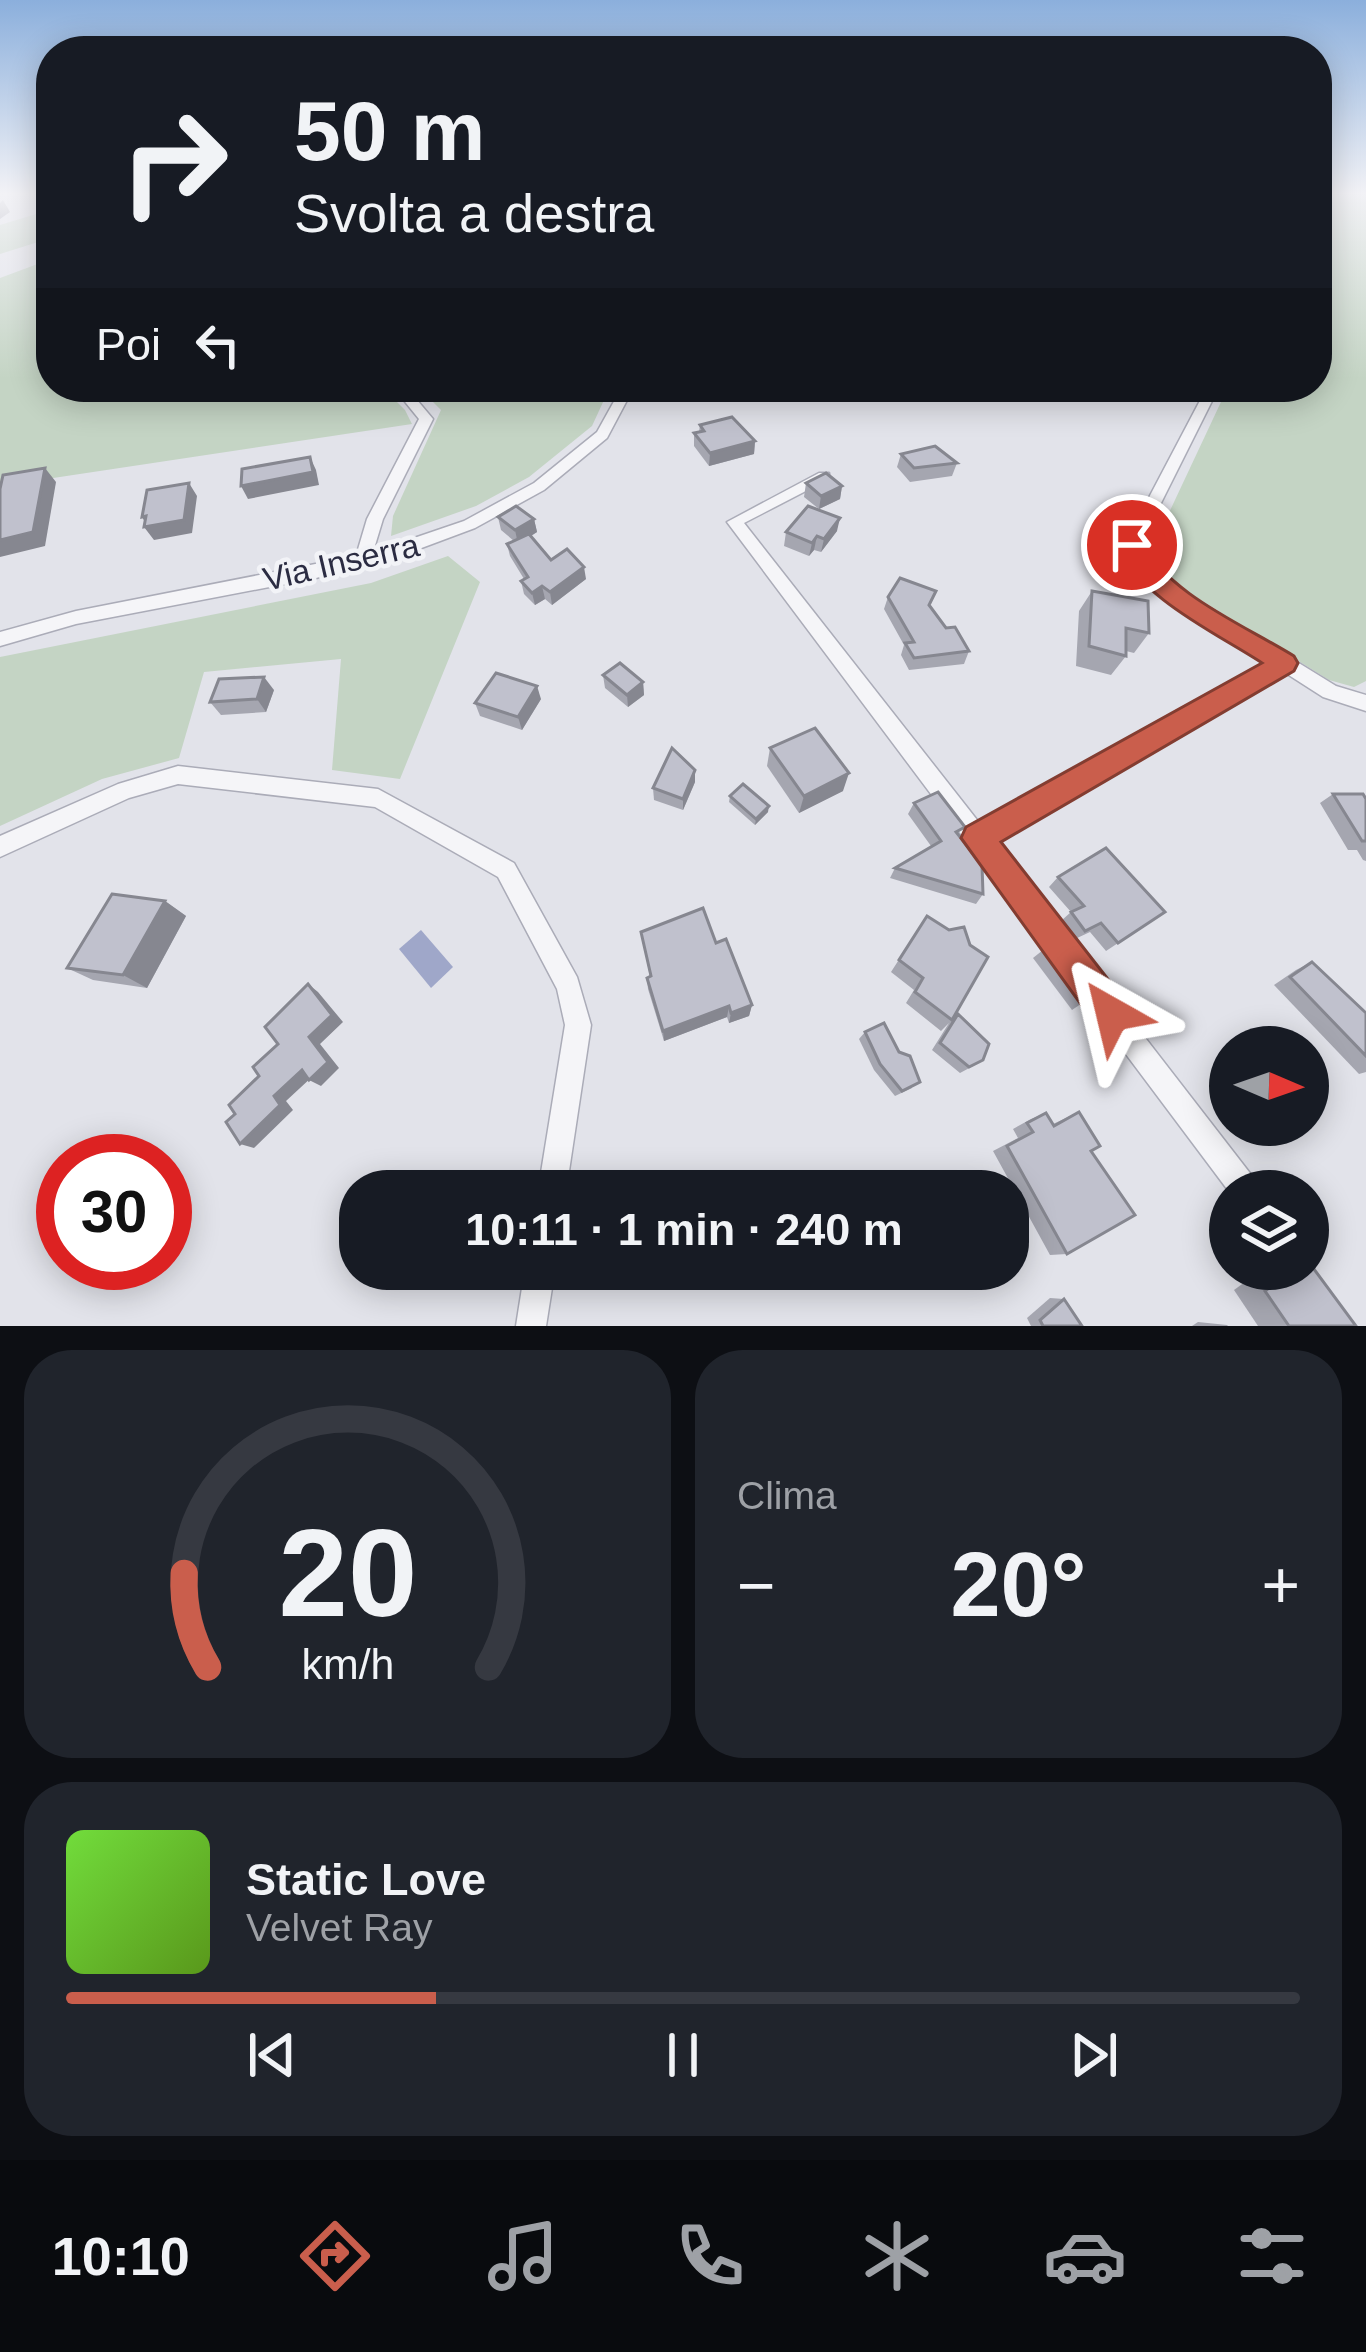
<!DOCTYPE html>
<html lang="it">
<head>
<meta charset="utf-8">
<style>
  body { margin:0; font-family:Arial,sans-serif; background:#20242c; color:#f1f3f6; height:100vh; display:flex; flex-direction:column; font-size:45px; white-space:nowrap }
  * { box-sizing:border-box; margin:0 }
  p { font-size:39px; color:#9ea1a6 }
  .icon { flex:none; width:66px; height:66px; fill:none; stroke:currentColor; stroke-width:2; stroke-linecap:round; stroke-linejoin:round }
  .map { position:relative; height:1326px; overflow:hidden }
  .side { display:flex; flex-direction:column; gap:24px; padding:24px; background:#0d0f14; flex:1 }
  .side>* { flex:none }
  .hud { position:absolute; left:36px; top:36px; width:1296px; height:366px; border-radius:48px; box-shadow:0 6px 30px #0003; background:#171b24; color:#f1f3f6; overflow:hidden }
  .needle { width:78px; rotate:92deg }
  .tools { position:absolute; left:1209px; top:1026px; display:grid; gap:24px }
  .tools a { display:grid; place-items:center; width:120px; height:120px; border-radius:50%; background:#171b24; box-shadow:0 6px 30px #0003; font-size:60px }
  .speed { position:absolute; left:36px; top:1134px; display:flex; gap:24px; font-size:60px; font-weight:700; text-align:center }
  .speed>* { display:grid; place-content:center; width:156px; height:156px; border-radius:50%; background:#171b24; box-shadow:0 6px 30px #0003; line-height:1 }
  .speed .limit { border:18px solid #d22; background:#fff; color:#111 }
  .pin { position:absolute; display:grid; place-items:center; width:102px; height:102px; color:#fff; margin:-51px; border:6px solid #fff; border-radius:50%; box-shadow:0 3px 12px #0007 }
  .me { position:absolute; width:132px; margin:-66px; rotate:323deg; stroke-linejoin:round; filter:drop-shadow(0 0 9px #0008) }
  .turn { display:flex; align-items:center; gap:42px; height:252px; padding:0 60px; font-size:54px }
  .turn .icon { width:156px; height:156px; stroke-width:2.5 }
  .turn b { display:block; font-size:84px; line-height:102px }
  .then { display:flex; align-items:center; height:114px; padding:0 60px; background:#0003; gap:24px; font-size:45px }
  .big { font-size:90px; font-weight:700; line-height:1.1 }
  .side .widget { flex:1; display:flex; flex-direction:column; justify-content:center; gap:18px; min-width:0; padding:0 42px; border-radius:48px; background:#20242c }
  .side .dial { align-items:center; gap:0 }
  .dial svg { height:312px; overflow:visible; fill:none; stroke:#363941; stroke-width:7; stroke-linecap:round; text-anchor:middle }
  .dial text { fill:#f1f3f6; stroke:none }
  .song { display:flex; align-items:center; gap:36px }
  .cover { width:144px; height:144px; border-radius:18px; background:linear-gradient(135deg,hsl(100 70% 55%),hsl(90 70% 35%)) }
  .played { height:12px; border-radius:6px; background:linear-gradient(90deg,#ca5e4c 30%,#363941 30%) }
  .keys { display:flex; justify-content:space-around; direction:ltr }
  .heat { display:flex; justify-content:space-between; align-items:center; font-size:66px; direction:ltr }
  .side .tiles { flex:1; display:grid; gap:24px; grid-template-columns:1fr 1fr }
  .widget:last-child { grid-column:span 2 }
  .trip { position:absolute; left:339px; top:1170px; width:690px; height:120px; border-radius:48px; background:#171b24; box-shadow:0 6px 30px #0003; font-weight:700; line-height:120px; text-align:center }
  .menu { display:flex; height:192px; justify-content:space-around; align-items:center; background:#090b0e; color:#9ea1a6 }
  .menu .icon { width:84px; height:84px }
  .menu .on { color:#ca5e4c }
  .menu b { font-size:54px; color:#f1f3f6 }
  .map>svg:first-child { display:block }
  .green { fill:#c4d4c4 }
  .water { fill:#9fa7c9 }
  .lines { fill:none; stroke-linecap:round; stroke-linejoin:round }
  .street-casing { stroke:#abacb8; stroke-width:3 }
  .street { fill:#f5f5f8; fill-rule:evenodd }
  .wall { fill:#a5a6b0 }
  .shaded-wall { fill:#868790 }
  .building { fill:#c0c1cd; stroke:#868790; stroke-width:3 }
  .route { fill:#ca5e4c; stroke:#833d31; stroke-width:3 }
  .labels { text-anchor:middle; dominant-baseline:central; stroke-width:9; stroke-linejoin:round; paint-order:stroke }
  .street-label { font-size:33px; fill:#2b2c42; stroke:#f2f3f7 }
</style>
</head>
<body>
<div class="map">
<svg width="1366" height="1326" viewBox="0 0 1366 1326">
  <rect width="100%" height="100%" fill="#e2e3ea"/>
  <g class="green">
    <path d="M51,194V238L0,254V225L46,211L45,201Z"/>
    <path d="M1317,194H1366V681L1354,687L1329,680L1185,590L1158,569L1152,549L1228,387H1317Z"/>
    <path d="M51,259V387H382L405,410L412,424L0,486V278Z"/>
    <path d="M418,387H610L592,426L529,477L476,506L391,536L393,516L441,410Z"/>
    <path d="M448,556L480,582L400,779L332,770L341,659L204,672L179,758L102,779L0,826V657L371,583Z"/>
  </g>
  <path class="water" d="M421,930L453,967L431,988L399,949Z"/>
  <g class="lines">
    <defs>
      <g id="street">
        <path d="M393,387H406L433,419L383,519L373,552L464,521L534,483L597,432L622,387H634L607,438L544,490L475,528L400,556L316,578L76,624L0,646V632L76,611L356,556L367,519L419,419Z"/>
        <path d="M1203,387H1215L1216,393L1140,545L1144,561L1166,581L1336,686L1366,695V711L1323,697L1284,672L993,841L1256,1181L1260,1191L1230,1193L727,522L819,473H829V479L744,523L981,825L1269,663L1154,589L1131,567L1124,545L1204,393Z"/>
        <path d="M178,766L378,789L514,863L577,977L591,1025L566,1191H538L565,1025L557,989L498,877L375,807L178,784L129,798L0,857V836L118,784Z"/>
        <path d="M525,1269H555L546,1326H516Z"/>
      </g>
    </defs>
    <use href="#street" class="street-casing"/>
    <use href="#street" class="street"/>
  </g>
  <g class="wall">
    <path d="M700,425L755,441L754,454L709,466L694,446V433L699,432Z"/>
    <path d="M901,454L957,463L952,476L910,482L897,467Z"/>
    <path d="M806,483L842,486L840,499L819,509L804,497Z"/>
    <path d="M498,517L534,519L537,532L531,536L551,560L586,579L552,605L545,599L535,605L524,594L521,581L524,579L510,556L507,544L514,541L501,530Z"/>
    <path d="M837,531L821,552L814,550L809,556L784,546L786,532Z"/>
    <path d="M1092,591L1149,633L1134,653L1126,651V656L1111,675L1076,666L1079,611Z"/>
    <path d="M888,597L930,606L946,628L969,651L964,664L909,670L901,655L904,645L884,609Z"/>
    <path d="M603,675L643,682L644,695L628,707L605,688Z"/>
    <path d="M274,690L266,712L221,715L210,702Z"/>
    <path d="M541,699L522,730L480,716L475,703Z"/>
    <path d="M770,748L843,791L799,813L767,766Z"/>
    <path d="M695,782L683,810L654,800L653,788Z"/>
    <path d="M1333,794L1366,799V861L1363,860L1357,850H1348L1320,803Z"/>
    <path d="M730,796L768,812L755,825L729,802Z"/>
    <path d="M914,803L959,836L983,894L976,904L890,878L895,868L931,846L908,814Z"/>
    <path d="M1058,877L1165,912L1106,951L1090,932L1075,939L1061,921L1071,912L1049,887Z"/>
    <path d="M165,901L186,916L147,988L93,980L67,968Z"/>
    <path d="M927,916L953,1019L958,1014L973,1066L960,1073L932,1050L949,1023L941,1031L906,1003L914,990L891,972Z"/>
    <path d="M641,932L716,943L752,1005L749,1016L729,1023L727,1017L664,1041L648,989L647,978L650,977Z"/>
    <path d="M1043,950L1094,995L1072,1010L1033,958Z"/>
    <path d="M1312,962L1366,1013V1072L1359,1074L1274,985L1296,970Z"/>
    <path d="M865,1032L912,1088L895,1096L874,1070L859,1039Z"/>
    <path d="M1079,1112L1091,1151L1067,1254L1050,1255L993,1151L1018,1138L1013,1129L1031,1119L1046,1113L1053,1124Z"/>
    <path d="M1263,1269H1308L1356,1326H1258L1234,1290Z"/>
    <path d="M1050,1298L1064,1299L1082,1326H1031L1027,1318Z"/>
    <path d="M1198,1322L1227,1325L1228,1326H1192Z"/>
  </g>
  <g class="shaded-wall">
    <path d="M3,200L10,212L0,219V203Z"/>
    <path d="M755,441L754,454L709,466L710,453Z"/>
    <path d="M310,457L316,470L319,485L248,499L241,486Z"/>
    <path d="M45,468L56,482L45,546L0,557V540Z"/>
    <path d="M189,483L197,496L192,533L154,540L144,527H148L142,517Z"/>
    <path d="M842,486L840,499L819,509L821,496Z"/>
    <path d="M840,518L837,531L821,552L824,539Z"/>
    <path d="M534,519L537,532L518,544L515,530Z"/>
    <path d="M817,536L814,550L809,556L812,543Z"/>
    <path d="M584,567L586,579L552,605L550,592Z"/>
    <path d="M542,586L545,599L535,605L532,593Z"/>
    <path d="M264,677L274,690L266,712L257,699Z"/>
    <path d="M643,682L644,695L628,707L627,695Z"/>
    <path d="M537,686L541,699L522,730L518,717Z"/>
    <path d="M695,770V782L683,810V799Z"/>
    <path d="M849,773L843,791L799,813L804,796Z"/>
    <path d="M769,806L768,812L755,825L756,819Z"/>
    <path d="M165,901L186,916L147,988L123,975Z"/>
    <path d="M308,984L318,992L343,1022L320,1044L339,1068L321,1086L309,1080Z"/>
    <path d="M752,1005L749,1016L729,1023L731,1013Z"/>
    <path d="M729,1006L727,1017L664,1041L663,1031Z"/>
    <path d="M302,1070L313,1076L286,1101L293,1110L254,1148L240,1144L274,1096Z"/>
  </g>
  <g class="building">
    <path d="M732,417L755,441L710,453L694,433L704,431L700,425Z"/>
    <path d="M935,446L957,463L914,468L901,454Z"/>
    <path d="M310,457L313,472L241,486L242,469Z"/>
    <path d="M45,468L33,532L0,540V489L3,475Z"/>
    <path d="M826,473L842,486L821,496L806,483Z"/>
    <path d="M189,483L184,520L144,527L146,516L142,517L147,490Z"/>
    <path d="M516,506L534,519L515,530L498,517Z"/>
    <path d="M808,506L840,518L824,539L817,536L812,543L786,532Z"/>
    <path d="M529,534L551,560L567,549L584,567L550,592L542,586L532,593L521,581L528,577L507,544Z"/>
    <path d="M900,578L936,591L929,605L946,628L955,627L969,651L914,658L905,643L914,642L888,597Z"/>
    <path d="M1092,591L1148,601L1149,633L1126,628V656L1089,646Z"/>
    <path d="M620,663L643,682L627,695L603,675Z"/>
    <path d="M496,673L537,686L518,717L475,703Z"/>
    <path d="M264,677L257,699L210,702L219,679Z"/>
    <path d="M815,728L849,773L804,796L770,748Z"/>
    <path d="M672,748L695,770L683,799L653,788Z"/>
    <path d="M743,784L769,806L756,819L730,796Z"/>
    <path d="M938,792L965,827L956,832L982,865L983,894L895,868L941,841L914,803Z"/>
    <path d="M1333,794H1363L1366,799V841H1362Z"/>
    <path d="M1106,848L1165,912L1118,943L1101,923L1085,931L1071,912L1084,906L1058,877Z"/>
    <path d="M112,894L165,901L123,975L67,968Z"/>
    <path d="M703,908L716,943L726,939L752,1005L731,1013L729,1006L663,1031L647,978L651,976L641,932Z"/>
    <path d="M927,916L949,930L964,927L970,945L988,957L952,1020L915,992L923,978L899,960Z"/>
    <path d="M1054,943L1094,995L1084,1002L1043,950Z"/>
    <path d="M1312,962L1366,1013V1056L1290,977Z"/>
    <path d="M308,984L332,1015L309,1037L328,1062L309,1080L302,1070L274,1096L280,1105L240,1144L226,1122L235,1114L229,1105L259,1076L253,1067L278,1044L265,1027Z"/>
    <path d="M958,1014L989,1044L983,1060L969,1067L940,1043Z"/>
    <path d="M884,1023L899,1052L910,1056L920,1082L902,1091L880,1064L865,1032Z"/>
    <path d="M1079,1112L1100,1146L1091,1151L1135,1215L1067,1254L1007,1146L1033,1132L1027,1123L1046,1113L1054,1126Z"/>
    <path d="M1308,1261L1356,1326H1289L1265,1291L1296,1269H1308Z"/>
    <path d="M1064,1299L1082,1326H1043L1040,1320Z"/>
  </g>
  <linearGradient id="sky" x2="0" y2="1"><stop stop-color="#8bafdc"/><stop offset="0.51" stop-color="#f2f2f6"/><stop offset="1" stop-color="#f2f2f6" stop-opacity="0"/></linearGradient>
  <rect width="1366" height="379" fill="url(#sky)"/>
  <path class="route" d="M1132,537L1140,540C1168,594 1242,624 1294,656L1298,663L1294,671L1001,842L1125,1001L1130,1014L1125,1028L1112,1033L1098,1028L961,838L966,827L1262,663C1218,634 1135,596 1120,545Z"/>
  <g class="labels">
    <g class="street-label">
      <text transform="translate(341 562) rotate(-13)">Via Inserra</text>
    </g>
  </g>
</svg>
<div class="tools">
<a><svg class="needle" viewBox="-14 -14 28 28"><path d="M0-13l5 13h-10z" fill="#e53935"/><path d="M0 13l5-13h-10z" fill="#9ea1a6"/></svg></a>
<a><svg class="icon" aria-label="layers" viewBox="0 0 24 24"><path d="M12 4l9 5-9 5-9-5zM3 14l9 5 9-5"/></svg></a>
</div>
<div class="speed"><div class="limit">30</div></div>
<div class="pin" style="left:1132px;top:545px;background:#d93025"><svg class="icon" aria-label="arrive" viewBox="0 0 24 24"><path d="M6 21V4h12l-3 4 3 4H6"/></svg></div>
<svg class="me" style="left:1112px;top:1014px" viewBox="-20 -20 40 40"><path d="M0-17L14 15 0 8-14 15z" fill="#ca5e4c" stroke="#fff" stroke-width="4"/></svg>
<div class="trip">10:11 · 1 min · 240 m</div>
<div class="hud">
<div class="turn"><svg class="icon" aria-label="right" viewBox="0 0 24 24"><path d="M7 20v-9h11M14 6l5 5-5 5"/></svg><div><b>50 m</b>Svolta a destra</div></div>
<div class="then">Poi<svg class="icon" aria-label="left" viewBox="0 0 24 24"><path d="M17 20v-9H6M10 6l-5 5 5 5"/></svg></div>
</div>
</div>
<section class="side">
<div class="tiles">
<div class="widget dial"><svg viewBox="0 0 100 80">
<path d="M14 69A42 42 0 1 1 86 69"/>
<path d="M14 69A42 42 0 0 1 8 45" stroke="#ca5e4c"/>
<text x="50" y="56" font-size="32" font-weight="700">20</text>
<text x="50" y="72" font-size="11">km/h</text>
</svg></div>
<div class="widget"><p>Clima</p>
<div class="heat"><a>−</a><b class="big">20°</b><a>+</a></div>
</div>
<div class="widget">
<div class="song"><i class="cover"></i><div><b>Static Love</b><p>Velvet Ray</p></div></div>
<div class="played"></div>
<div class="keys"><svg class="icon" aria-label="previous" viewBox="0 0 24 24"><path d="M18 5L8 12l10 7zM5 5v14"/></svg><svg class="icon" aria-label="pause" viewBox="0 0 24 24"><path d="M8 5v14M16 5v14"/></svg><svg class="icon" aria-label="next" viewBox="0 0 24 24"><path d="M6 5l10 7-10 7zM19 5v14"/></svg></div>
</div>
</div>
</section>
<nav class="menu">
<b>10:10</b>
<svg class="icon on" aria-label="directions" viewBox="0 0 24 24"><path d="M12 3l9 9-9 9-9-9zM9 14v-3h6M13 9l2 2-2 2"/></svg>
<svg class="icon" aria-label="music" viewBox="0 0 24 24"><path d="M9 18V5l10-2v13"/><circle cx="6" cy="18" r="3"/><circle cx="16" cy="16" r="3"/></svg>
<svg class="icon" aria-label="phone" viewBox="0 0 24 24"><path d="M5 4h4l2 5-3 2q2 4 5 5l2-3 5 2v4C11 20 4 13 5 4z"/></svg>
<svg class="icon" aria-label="climate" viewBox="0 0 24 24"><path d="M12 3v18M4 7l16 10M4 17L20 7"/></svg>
<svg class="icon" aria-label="car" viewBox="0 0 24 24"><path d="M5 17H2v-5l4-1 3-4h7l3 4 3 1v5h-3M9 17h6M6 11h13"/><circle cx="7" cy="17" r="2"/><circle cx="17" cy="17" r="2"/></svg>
<svg class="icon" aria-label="filters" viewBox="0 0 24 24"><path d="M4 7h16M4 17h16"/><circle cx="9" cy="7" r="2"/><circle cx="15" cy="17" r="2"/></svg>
</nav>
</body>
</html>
